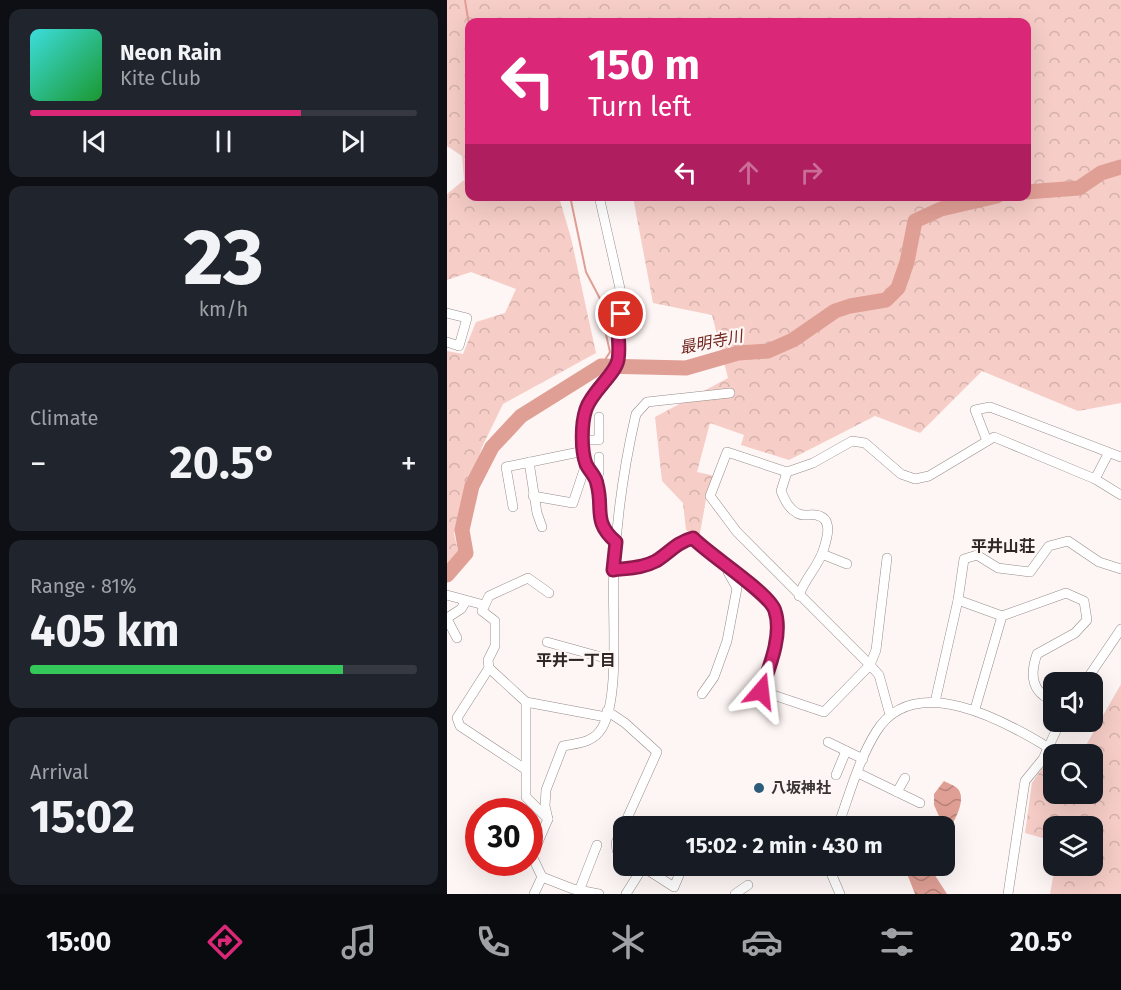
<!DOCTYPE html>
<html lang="en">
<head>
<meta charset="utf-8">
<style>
  body { margin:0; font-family:"Fira Sans","Noto Sans JP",sans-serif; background:#20242c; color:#f1f3f6; height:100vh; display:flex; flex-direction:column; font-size:22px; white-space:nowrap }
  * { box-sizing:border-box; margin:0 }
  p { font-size:20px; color:#9ea1a6 }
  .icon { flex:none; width:33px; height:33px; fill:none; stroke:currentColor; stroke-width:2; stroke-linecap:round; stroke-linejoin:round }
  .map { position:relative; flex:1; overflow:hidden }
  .panel { display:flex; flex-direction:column; gap:9px; padding:9px; background:#0d0f14; width:447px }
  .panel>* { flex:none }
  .top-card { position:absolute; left:18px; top:18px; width:566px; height:183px; border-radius:12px; box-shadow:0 6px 24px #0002; background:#db2777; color:#fff; overflow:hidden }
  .buttons { position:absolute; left:596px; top:672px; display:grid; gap:12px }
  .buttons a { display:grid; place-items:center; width:60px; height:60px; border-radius:12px; background:#171b24; box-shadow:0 6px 24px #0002; font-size:30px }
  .speed { position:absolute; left:18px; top:798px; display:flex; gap:12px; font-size:30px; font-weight:700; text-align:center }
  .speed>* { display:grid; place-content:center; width:78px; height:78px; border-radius:50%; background:#171b24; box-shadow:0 6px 24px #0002; line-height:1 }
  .speed .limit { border:9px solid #d22; background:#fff; color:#111 }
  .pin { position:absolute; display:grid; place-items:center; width:51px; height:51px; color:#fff; margin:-26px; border:3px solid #fff; border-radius:50%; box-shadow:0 2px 6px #0007 }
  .me { position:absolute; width:66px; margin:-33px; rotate:17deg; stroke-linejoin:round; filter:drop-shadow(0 0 4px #0008) }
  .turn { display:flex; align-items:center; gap:21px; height:126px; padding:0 24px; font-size:27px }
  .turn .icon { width:78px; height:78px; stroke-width:2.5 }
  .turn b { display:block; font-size:42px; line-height:51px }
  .lanes { display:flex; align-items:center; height:57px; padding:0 24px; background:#0003; justify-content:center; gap:30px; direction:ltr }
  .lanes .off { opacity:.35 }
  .big { font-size:45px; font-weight:700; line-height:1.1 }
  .panel .tile { flex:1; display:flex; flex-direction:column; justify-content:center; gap:9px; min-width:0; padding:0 21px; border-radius:12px; background:#20242c }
  .panel .dial { align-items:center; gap:0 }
  .dial b { font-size:78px; line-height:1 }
  .song { display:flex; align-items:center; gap:18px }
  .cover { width:72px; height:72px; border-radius:9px; background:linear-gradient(135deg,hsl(180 70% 55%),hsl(130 70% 35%)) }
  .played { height:6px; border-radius:3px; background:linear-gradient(90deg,#db2777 70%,#363941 70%) }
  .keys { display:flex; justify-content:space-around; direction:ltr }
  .heat { display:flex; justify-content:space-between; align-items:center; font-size:33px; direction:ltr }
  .charge { height:9px; border-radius:4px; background:linear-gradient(90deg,#34c759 81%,#363941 0) }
  .trip { position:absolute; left:166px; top:816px; width:342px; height:60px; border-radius:12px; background:#171b24; box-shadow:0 6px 24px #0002; font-weight:700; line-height:60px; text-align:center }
  .dock { display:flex; height:96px; justify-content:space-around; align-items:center; background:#090b0e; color:#9ea1a6 }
  .dock .icon { width:42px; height:42px }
  .dock .current { color:#db2777 }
  .dock b { font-size:27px; color:#f1f3f6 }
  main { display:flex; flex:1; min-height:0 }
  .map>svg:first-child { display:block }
  .forest { fill:url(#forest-crowns) }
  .water { fill:url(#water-waves) }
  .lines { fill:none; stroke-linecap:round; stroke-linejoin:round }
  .stream { stroke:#e09f95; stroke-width:2 }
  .river { stroke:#e09f95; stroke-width:15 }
  .minor-casing { stroke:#958c8a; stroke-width:10 }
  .minor { stroke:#fff; stroke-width:9 }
  .route-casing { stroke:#8e194d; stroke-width:15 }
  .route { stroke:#db2777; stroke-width:10 }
  .poi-dot { fill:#2c5c7b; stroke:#fef6f4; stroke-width:2 }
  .labels { text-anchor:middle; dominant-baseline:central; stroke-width:4.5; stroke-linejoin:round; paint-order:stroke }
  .poi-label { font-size:15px; font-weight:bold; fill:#383433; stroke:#fef6f4; text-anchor:start }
  .water-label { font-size:16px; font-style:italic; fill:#71251e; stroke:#fef6f4 }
  .neighbourhood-label { font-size:16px; font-weight:bold; fill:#2f2726; stroke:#fef6f4 }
</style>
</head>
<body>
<main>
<section class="panel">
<div class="tile">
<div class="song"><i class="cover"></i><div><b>Neon Rain</b><p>Kite Club</p></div></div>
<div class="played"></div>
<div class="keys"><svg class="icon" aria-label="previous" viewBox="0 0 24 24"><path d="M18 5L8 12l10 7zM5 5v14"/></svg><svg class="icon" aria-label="pause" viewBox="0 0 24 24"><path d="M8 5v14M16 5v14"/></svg><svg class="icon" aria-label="next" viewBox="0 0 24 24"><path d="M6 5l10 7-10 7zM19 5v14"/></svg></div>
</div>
<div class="tile dial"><b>23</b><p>km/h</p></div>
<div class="tile"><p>Climate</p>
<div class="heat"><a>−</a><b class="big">20.5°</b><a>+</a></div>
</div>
<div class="tile"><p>Range · 81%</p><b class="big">405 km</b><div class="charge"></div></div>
<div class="tile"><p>Arrival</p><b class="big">15:02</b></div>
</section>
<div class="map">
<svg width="674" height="894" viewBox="0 0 674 894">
  <defs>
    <pattern id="forest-crowns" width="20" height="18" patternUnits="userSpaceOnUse" patternTransform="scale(1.5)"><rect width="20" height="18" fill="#f6cdc7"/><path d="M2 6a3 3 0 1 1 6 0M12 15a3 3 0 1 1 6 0" fill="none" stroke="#d4b1ab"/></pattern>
    <pattern id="water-waves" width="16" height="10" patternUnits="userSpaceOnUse" patternTransform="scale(1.5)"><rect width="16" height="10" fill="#e09f95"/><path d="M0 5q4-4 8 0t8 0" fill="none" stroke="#b7827a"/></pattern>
  </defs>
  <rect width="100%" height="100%" fill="#fef6f4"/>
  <g class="forest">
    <path d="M0,0H674V403L631,411L535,371L473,433L428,416L342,460L294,445L297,435L263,423L250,472L268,476L259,499L252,539L239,530L236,503L215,481L208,417L281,378L265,315L206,303L186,197L579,196V22H22V196L112,197L124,238L149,353L56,404L35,447L7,534L11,551L9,560L0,564V351L16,354L29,322L58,313L69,289L24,272L0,280V194L17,180L15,156L0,146Z"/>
    <path d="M674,684V894H603L608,866H645V826H606V841L578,833L585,783L603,757L606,758V794H645V754H634Z"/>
  </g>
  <g class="water">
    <path d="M497,781C500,783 507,785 510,788C521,798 507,824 499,832L487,805V794Z"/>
    <path d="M457,866H482L500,894H468Z"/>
  </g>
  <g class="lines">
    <g class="stream">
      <path d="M18,0L22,25"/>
      <path d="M123,196L139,272L161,314L158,330L163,352L154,366"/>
    </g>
    <g class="river">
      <path d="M579,192L632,188L654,173L674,167"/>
      <path d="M0,575L19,553L15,530L25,486L45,447L74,416L154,366L239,368L291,353L321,351L346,340L388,311L403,306L439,300L451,288L460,262L468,221L494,209L550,196"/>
    </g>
    <defs>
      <g id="minor">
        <path d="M152,196L177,306L170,333L172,357L169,365L150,387L142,403L138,412L136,440L139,464L151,487L152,520L169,542"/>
        <path d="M0,313L20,318L12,346L0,342"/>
        <path d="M136,440H152V417"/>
        <path d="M540,441L528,410L543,407L674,457"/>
        <path d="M82,462L90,513L95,527"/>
        <path d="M340,472L334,491C338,500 341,508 350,513C356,517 362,514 369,515C387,518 380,539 376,551C371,567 357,579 352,596"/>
        <path d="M149,478L152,473V457"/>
        <path d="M648,479L661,454"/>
        <path d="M86,496L126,503L139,464"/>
        <path d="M66,507L59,467L137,451"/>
        <path d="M375,554L400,564"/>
        <path d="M440,558L429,650L423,665L290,532L263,496L280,452L340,472L366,463L405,441L418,443L454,474L468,479L482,476L547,437L648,479L674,495"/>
        <path d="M166,570C181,568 196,568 209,561C221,553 230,542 246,538C262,555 324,594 328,611C336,635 322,668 314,691L377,712L423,665L432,675L443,715"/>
        <path d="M0,595L37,605"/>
        <path d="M511,600L555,616"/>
        <path d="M0,618L14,609L19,601"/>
        <path d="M0,619L10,638"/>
        <path d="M100,642L165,660"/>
        <path d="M42,668L79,702L159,717"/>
        <path d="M638,682L674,629"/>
        <path d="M255,694L267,677L280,641L290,588L281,572"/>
        <path d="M79,702V797L101,819"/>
        <path d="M488,702L511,600L517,559L530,555L551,568L583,572L602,546L621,541L652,562L674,569"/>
        <path d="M528,709L555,616L619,593L637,601L640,620L628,633L590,654C583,674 584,692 606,701"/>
        <path d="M160,711L178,723L210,752L169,843L170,850L177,855"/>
        <path d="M381,742L416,759"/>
        <path d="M78,769L13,726L10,718L42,668L41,660L48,646V621L35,611L42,596L81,578L102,593"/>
        <path d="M411,773L473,803"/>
        <path d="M389,775L399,751"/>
        <path d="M450,792L458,778"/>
        <path d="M391,826C402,796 411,761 429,732C467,670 558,721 602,748"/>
        <path d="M381,866L393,894"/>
        <path d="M95,877L126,889L152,894"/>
        <path d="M132,891L150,845"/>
        <path d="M87,894L95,877L85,856L101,819L98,806L99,790L116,746C131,743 146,743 155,728C174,696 164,608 167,568C170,517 177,465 189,414L200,402L283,393"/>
        <path d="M179,894L196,867L227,887L236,866"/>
        <path d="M288,894L301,885"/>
        <path d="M561,894L578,781L596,759L613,722"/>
      </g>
    </defs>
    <use href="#minor" class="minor-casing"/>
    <use href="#minor" class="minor"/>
  </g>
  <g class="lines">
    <defs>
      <path id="route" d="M174,314C168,330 174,345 171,360C168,375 145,391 139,409C134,424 134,450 139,464C142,471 149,476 150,484C157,509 145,521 169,542L166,570C181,568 196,568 209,561C222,553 230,542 246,538C262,555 324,594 328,611C336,635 322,668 314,691"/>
    </defs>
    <use href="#route" class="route-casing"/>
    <use href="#route" class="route"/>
  </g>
  <circle class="poi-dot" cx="312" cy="788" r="6"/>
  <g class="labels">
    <g class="poi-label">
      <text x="324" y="788">八坂神社</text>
    </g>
    <g class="water-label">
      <text transform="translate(264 342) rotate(-11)">最明寺川</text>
    </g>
    <g class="neighbourhood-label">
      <text x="556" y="546">平井山荘</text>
      <text x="129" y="660">平井一丁目</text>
    </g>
  </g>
</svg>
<div class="buttons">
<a><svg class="icon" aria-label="sound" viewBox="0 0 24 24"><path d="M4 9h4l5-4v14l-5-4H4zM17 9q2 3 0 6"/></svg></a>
<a><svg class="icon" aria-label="search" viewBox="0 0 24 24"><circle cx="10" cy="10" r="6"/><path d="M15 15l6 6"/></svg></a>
<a><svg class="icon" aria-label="layers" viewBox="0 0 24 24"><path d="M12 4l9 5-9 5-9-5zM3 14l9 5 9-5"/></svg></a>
</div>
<div class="speed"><div class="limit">30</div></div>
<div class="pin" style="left:174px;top:314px;background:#d93025"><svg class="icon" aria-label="arrive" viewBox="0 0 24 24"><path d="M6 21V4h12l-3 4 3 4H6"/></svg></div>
<svg class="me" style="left:314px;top:691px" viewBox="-20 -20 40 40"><path d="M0-17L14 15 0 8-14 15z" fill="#db2777" stroke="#fff" stroke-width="4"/></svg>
<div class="trip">15:02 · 2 min · 430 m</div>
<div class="top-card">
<div class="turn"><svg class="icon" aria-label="left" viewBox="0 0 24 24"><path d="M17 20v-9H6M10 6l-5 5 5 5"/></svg><div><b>150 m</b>Turn left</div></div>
<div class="lanes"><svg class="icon" aria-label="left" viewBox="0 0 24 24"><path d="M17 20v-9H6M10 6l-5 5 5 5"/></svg><svg class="icon off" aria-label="ahead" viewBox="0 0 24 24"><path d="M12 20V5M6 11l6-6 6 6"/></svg><svg class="icon off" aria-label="right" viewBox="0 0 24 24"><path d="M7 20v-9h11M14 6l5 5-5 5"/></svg></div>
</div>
</div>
</main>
<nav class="dock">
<b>15:00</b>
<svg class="icon current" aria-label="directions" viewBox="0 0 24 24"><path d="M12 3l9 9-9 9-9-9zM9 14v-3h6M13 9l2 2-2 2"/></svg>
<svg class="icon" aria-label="music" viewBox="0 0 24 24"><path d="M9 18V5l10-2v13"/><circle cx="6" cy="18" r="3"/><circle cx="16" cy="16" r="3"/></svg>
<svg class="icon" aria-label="phone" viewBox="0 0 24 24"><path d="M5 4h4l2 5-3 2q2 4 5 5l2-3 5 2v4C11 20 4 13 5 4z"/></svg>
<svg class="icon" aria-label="climate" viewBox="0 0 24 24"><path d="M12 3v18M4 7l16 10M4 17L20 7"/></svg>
<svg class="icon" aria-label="car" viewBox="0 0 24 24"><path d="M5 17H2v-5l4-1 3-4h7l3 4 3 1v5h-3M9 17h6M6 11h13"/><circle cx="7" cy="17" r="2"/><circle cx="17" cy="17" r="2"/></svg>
<svg class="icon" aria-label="filters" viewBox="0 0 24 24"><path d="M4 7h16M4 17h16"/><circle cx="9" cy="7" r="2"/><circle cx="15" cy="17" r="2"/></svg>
<b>20.5°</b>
</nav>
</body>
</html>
